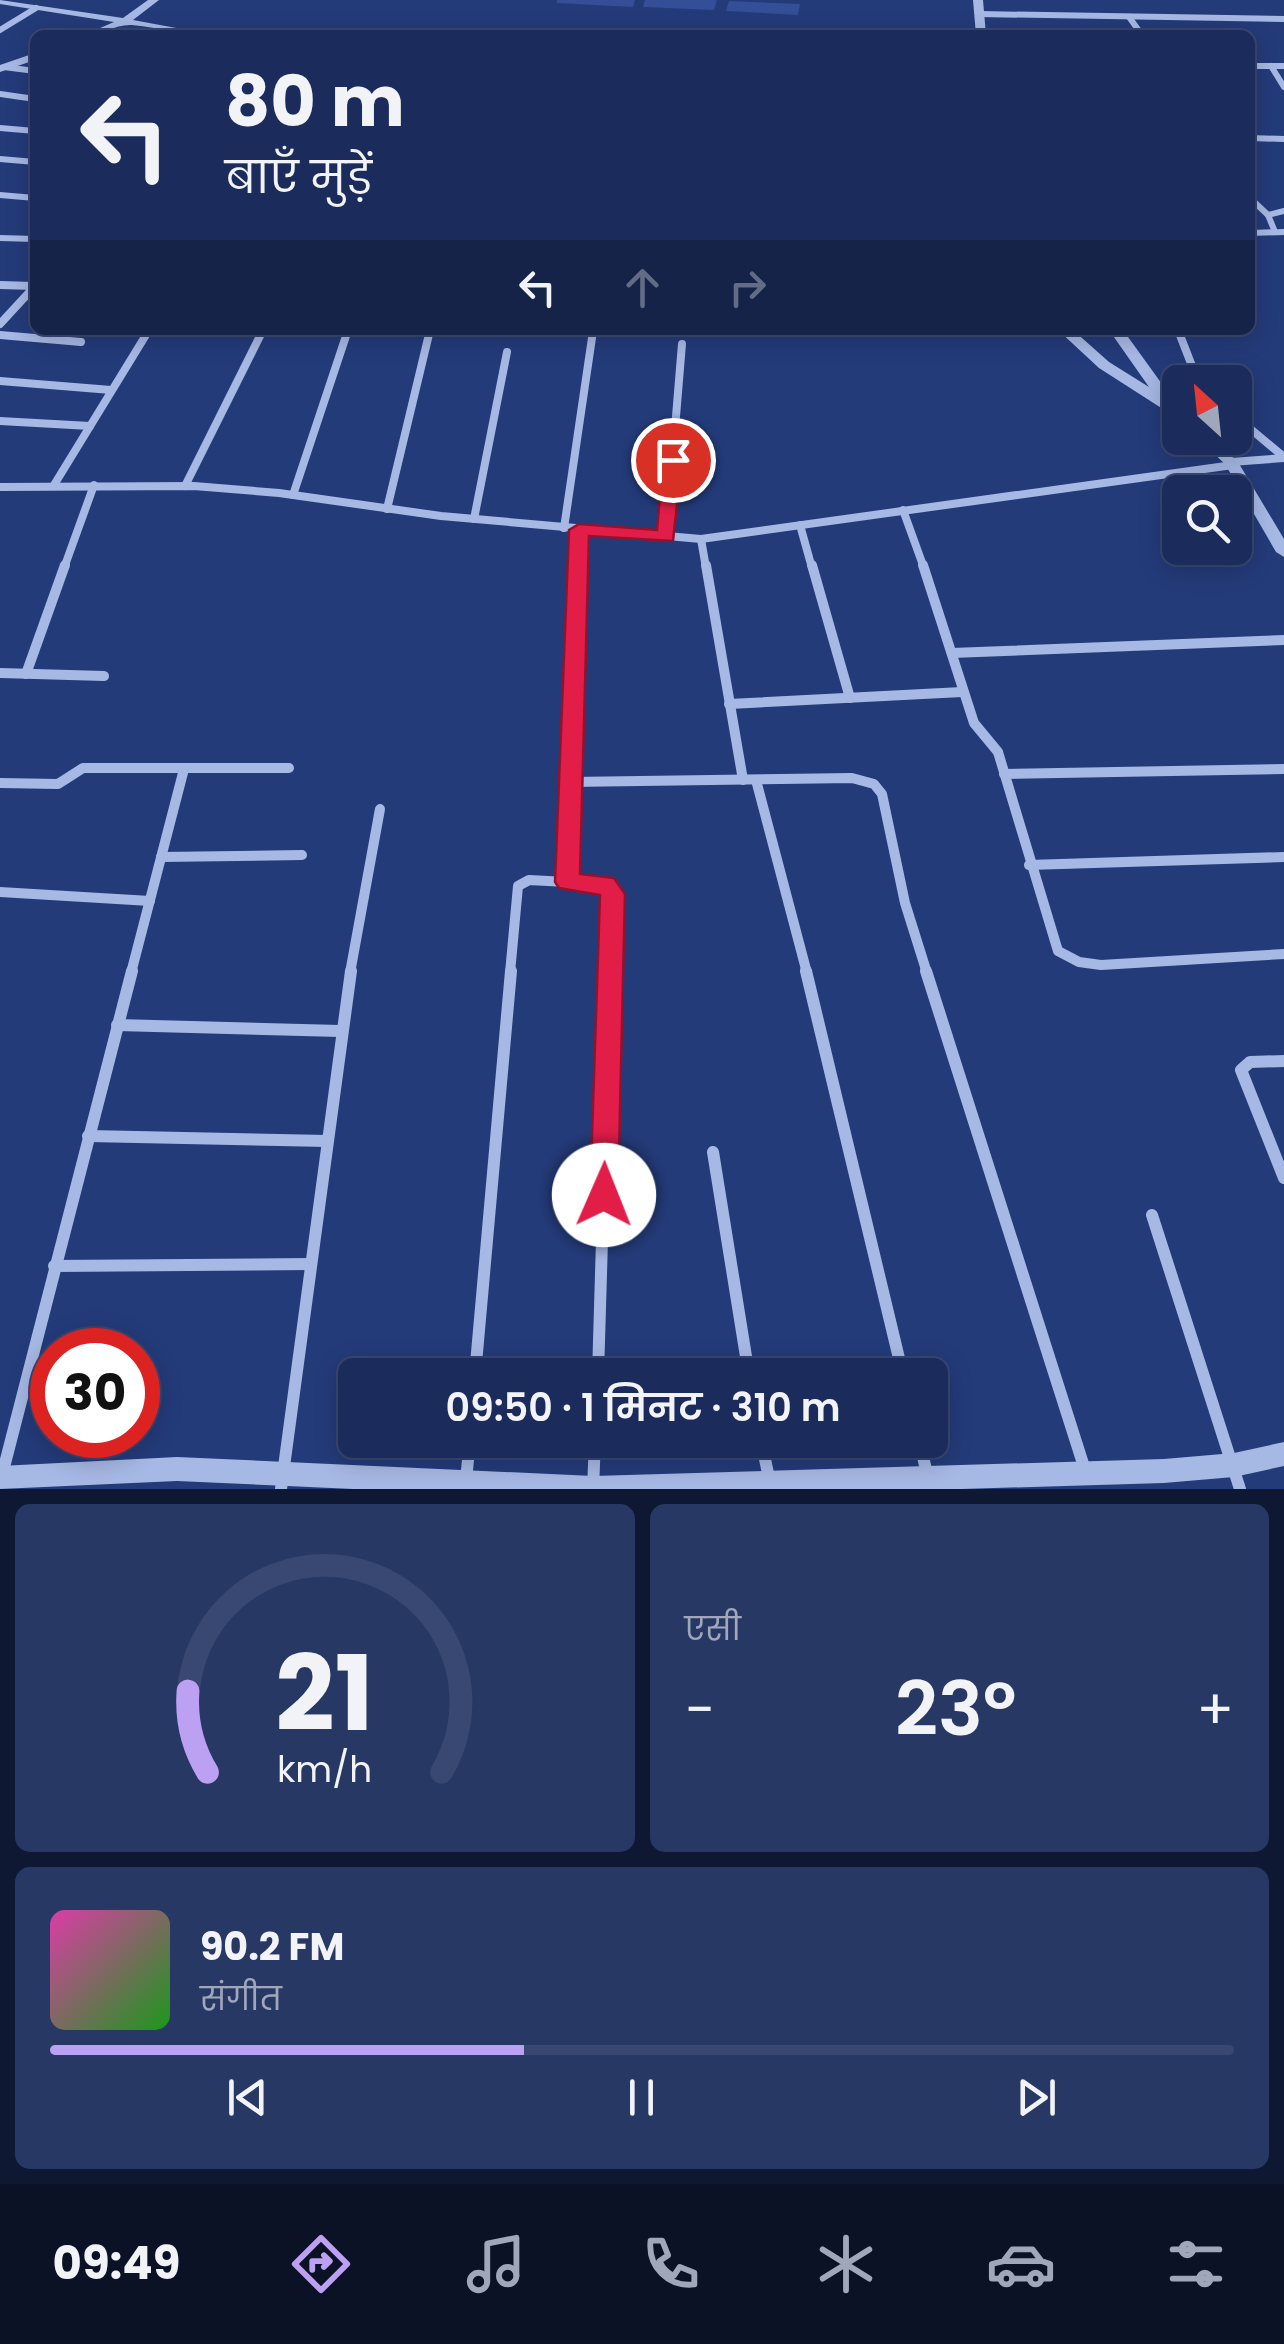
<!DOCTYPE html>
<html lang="hi">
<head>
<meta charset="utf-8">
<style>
  body { margin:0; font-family:Poppins,"Noto Sans Devanagari",sans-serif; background:#283865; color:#f1f3f6; height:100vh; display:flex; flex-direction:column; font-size:38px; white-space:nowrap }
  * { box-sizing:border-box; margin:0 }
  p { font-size:32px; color:#a0a7bb }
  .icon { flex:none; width:55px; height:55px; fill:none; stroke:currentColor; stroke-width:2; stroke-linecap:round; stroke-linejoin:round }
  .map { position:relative; height:1489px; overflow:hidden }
  .side { display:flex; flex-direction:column; gap:15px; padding:15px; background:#0f1833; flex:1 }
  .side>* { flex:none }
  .hud { position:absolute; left:30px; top:30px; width:1225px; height:305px; border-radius:15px; box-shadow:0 5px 25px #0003,0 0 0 2px #394872; background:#1b2c5c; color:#f1f3f6; overflow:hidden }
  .needle { width:65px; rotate:333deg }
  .buttons { position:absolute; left:1162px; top:365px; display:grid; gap:20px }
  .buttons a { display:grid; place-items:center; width:90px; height:90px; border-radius:15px; background:#1b2c5c; box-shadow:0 5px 25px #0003,0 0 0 2px #394872; font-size:50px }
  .speed { position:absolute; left:30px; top:1328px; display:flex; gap:20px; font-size:50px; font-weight:700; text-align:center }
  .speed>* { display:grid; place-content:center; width:130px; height:130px; border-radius:50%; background:#1b2c5c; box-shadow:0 5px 25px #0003,0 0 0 2px #394872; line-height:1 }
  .speed .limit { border:15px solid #d22; background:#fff; color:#111 }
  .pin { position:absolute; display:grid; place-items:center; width:85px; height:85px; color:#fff; margin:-42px; border:5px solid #fff; border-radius:50%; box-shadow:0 2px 10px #0007 }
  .me { position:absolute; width:110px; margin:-55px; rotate:1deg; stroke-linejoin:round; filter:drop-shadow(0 0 8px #0008) }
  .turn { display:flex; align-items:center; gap:35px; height:210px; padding:0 30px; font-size:45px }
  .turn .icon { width:130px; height:130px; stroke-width:2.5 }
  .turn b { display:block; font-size:70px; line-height:85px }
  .lanes { display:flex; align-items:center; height:95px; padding:0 30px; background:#0003; justify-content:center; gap:50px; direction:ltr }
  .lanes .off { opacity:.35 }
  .big { font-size:75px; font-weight:600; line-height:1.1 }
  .side .card { flex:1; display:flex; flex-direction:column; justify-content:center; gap:15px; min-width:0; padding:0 35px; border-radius:15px; background:#283865 }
  .side .dial { align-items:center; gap:0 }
  .dial svg { height:260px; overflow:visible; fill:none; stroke:#394872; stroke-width:7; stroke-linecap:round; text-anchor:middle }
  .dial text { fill:#f1f3f6; stroke:none }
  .song { display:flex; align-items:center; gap:30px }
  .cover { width:120px; height:120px; border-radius:15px; background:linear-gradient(135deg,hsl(320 70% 55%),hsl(120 70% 35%)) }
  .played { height:10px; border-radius:5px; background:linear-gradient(90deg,#bca0f2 40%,#394872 40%) }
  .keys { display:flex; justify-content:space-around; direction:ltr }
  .heat { display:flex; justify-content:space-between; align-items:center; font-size:55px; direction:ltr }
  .side .tiles { flex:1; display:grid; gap:15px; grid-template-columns:1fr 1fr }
  .card:last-child { grid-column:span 2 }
  .trip { position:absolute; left:338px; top:1358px; width:610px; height:100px; border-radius:15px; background:#1b2c5c; box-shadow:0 5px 25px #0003,0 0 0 2px #394872; font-weight:600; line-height:100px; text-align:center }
  .dock { display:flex; height:160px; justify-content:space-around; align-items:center; background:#0b1225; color:#a0a7bb }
  .dock .icon { width:70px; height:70px }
  .dock .selected { color:#bca0f2 }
  .dock b { font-size:45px; color:#f1f3f6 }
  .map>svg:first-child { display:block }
  .building { fill:#344f97 }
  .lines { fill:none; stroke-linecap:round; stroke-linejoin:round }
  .minor-far3 { stroke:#a6b8e4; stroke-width:6 }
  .minor-far2 { stroke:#a6b8e4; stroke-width:8 }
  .minor-far1 { stroke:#a6b8e4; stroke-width:10 }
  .minor { stroke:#a6b8e4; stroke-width:12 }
  .tertiary { fill:#a6b8e4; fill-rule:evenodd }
  .route { fill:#e11d48; stroke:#92132f; stroke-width:2.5 }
</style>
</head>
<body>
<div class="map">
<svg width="1284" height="1489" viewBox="0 0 1284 1489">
  <rect width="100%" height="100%" fill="#243b7a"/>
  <g class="building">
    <path d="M557,0H635L633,7L557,3Z"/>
    <path d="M645,0H717L714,10L643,7Z"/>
    <path d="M729,1L800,4L798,15L726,11Z"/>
  </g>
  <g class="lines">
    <g class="minor-far3">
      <path d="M979,14L1284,19"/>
      <path d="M1129,17L1142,35"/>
      <path d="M0,30L36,8"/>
      <path d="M1250,66H1284"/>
      <path d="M1271,66L1284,87"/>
      <path d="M4,67L35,71"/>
      <path d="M0,94L35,99"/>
      <path d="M0,128L35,131"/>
      <path d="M1250,138L1284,139"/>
      <path d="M0,159L35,162"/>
      <path d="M0,195L35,198"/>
      <path d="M1250,198L1268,215"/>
      <path d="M1275,232L1268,215L1284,211"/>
      <path d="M1250,233L1284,232"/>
      <path d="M0,238L35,239"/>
    </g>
    <g class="minor-far2">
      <path d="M0,285L34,286"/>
      <path d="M0,324L35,286"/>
      <path d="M1178,330L1192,366L1204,382"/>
      <path d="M0,335L81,342"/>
      <path d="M0,381L111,390"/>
      <path d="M1235,416L1284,457"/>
      <path d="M0,421L90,426"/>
      <path d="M1231,462L1284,458"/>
      <path d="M54,485L149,330"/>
      <path d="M185,486L263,330"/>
      <path d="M0,487L194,486L279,493L441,516L701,539L1233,465"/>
      <path d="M293,495L348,330"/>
      <path d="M387,509L430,330"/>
      <path d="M903,510L924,568"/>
      <path d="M474,519L507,352"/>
      <path d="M800,525L812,568"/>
      <path d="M564,528L593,331"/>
      <path d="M666,537L682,344"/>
      <path d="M701,539L706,568"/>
      <path d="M64,568L94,485"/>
      <path d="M578,568L579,530"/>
    </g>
    <g class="minor-far1">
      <path d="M706,565L743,780"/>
      <path d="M812,565L850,698"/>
      <path d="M923,565L974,723L998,752L1058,951L1079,962L1101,965L1284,954"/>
      <path d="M952,653L1284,640"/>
      <path d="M0,673L104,676"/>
      <path d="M26,674L65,565"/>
      <path d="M729,704L962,692"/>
      <path d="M1004,774L1284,769"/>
      <path d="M756,780L807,973"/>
      <path d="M570,782L852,778L874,784L882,794L905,903L927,973"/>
      <path d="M0,783L58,784L83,768H289"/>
      <path d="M161,857L302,855"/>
      <path d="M1029,865L1284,857"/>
      <path d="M567,882L605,884L612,895L610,973"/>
      <path d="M0,892L150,901"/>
      <path d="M131,973L184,769"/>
      <path d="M350,973L380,809"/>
      <path d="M510,973L518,886L529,880L567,882L578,565"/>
    </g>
    <g class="minor">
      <path d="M806,971L903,1375"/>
      <path d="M926,971L1086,1473"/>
      <path d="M117,1025L340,1031"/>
      <path d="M1284,1061L1250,1062L1241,1070L1284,1178"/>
      <path d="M88,1136L327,1141"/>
      <path d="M713,1152L749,1375"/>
      <path d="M1152,1215L1240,1489"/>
      <path d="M54,1266L311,1264"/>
      <path d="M475,1375L511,971"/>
      <path d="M598,1375L610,971"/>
      <path d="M761,1440L770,1483"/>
      <path d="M919,1440L928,1478"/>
      <path d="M2,1475L132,971"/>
      <path d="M466,1480L470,1440"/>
      <path d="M281,1489L351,971"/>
      <path d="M593,1489L595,1440"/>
    </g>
    <g class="tertiary">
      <path d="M0,0L123,18L148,0H159L133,20L214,35C186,35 160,28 132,25C116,24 101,35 84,35L114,22L0,4Z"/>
      <path d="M973,0H983L986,35H976Z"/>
      <path d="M35,53V60L0,72V65Z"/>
      <path d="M1058,330H1073L1109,362L1149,387L1109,330H1123L1180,409V420L1099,368Z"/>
      <path d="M1197,438H1212L1238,462L1284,539V557L1276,552L1225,464Z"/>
      <path d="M1284,1442V1466L1234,1477L1164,1483L962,1489H353L177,1481L0,1489V1466L177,1457L593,1476L1164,1459L1234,1453Z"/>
    </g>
  </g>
  <path class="route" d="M673,454L682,460L673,541L589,536L580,874L614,878L625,894L618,1195L614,1204L604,1207L594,1204L590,1195L600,895L559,888L555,882L569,530L579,524L657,530L663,460Z"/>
</svg>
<div class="buttons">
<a><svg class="needle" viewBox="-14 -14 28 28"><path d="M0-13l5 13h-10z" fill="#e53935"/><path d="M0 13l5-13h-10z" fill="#a0a7bb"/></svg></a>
<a><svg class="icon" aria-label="search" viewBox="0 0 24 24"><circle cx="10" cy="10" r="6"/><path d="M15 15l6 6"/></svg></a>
</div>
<div class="speed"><div class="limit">30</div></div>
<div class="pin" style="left:673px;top:460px;background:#d93025"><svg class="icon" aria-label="arrive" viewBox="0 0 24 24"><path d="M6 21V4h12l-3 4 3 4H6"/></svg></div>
<svg class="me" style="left:604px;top:1195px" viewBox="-20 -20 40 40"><circle r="19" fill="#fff"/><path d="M0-13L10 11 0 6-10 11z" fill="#e11d48"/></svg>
<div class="trip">09:50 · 1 मिनट · 310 m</div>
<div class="hud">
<div class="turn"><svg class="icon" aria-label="left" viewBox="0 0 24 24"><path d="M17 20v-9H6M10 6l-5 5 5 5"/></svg><div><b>80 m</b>बाएँ मुड़ें</div></div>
<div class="lanes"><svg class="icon" aria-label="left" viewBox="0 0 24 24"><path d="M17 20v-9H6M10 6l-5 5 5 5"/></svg><svg class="icon off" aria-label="ahead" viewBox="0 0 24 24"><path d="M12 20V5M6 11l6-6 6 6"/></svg><svg class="icon off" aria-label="right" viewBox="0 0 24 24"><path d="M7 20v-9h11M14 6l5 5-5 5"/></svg></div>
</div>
</div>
<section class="side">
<div class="tiles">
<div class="card dial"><svg viewBox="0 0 100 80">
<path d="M14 69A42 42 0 1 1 86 69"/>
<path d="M14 69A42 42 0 0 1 8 44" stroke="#bca0f2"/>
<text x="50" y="56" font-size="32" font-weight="700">21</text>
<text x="50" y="72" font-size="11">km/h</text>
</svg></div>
<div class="card"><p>एसी</p>
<div class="heat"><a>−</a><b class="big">23°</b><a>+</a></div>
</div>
<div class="card">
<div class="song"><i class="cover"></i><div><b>90.2 FM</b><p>संगीत</p></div></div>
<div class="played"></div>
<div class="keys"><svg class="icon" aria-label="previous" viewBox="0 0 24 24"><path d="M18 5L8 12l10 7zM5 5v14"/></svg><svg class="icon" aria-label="pause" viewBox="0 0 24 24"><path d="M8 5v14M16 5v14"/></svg><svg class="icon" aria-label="next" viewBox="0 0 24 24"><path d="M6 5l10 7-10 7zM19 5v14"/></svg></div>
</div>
</div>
</section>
<nav class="dock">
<b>09:49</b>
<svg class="icon selected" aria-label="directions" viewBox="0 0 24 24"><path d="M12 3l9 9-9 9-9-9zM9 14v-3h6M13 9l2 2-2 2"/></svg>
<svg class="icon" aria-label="music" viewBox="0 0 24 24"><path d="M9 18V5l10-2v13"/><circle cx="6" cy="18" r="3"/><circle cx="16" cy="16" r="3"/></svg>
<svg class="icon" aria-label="phone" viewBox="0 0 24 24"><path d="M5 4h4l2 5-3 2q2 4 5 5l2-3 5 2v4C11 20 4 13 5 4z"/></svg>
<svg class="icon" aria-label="climate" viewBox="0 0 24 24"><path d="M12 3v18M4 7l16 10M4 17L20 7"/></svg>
<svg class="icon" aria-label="car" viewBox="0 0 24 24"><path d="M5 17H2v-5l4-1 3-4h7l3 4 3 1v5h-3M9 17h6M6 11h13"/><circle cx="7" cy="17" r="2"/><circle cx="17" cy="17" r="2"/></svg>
<svg class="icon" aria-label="filters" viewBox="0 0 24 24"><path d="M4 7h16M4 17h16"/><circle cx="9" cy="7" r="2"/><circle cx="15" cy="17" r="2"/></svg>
</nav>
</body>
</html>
